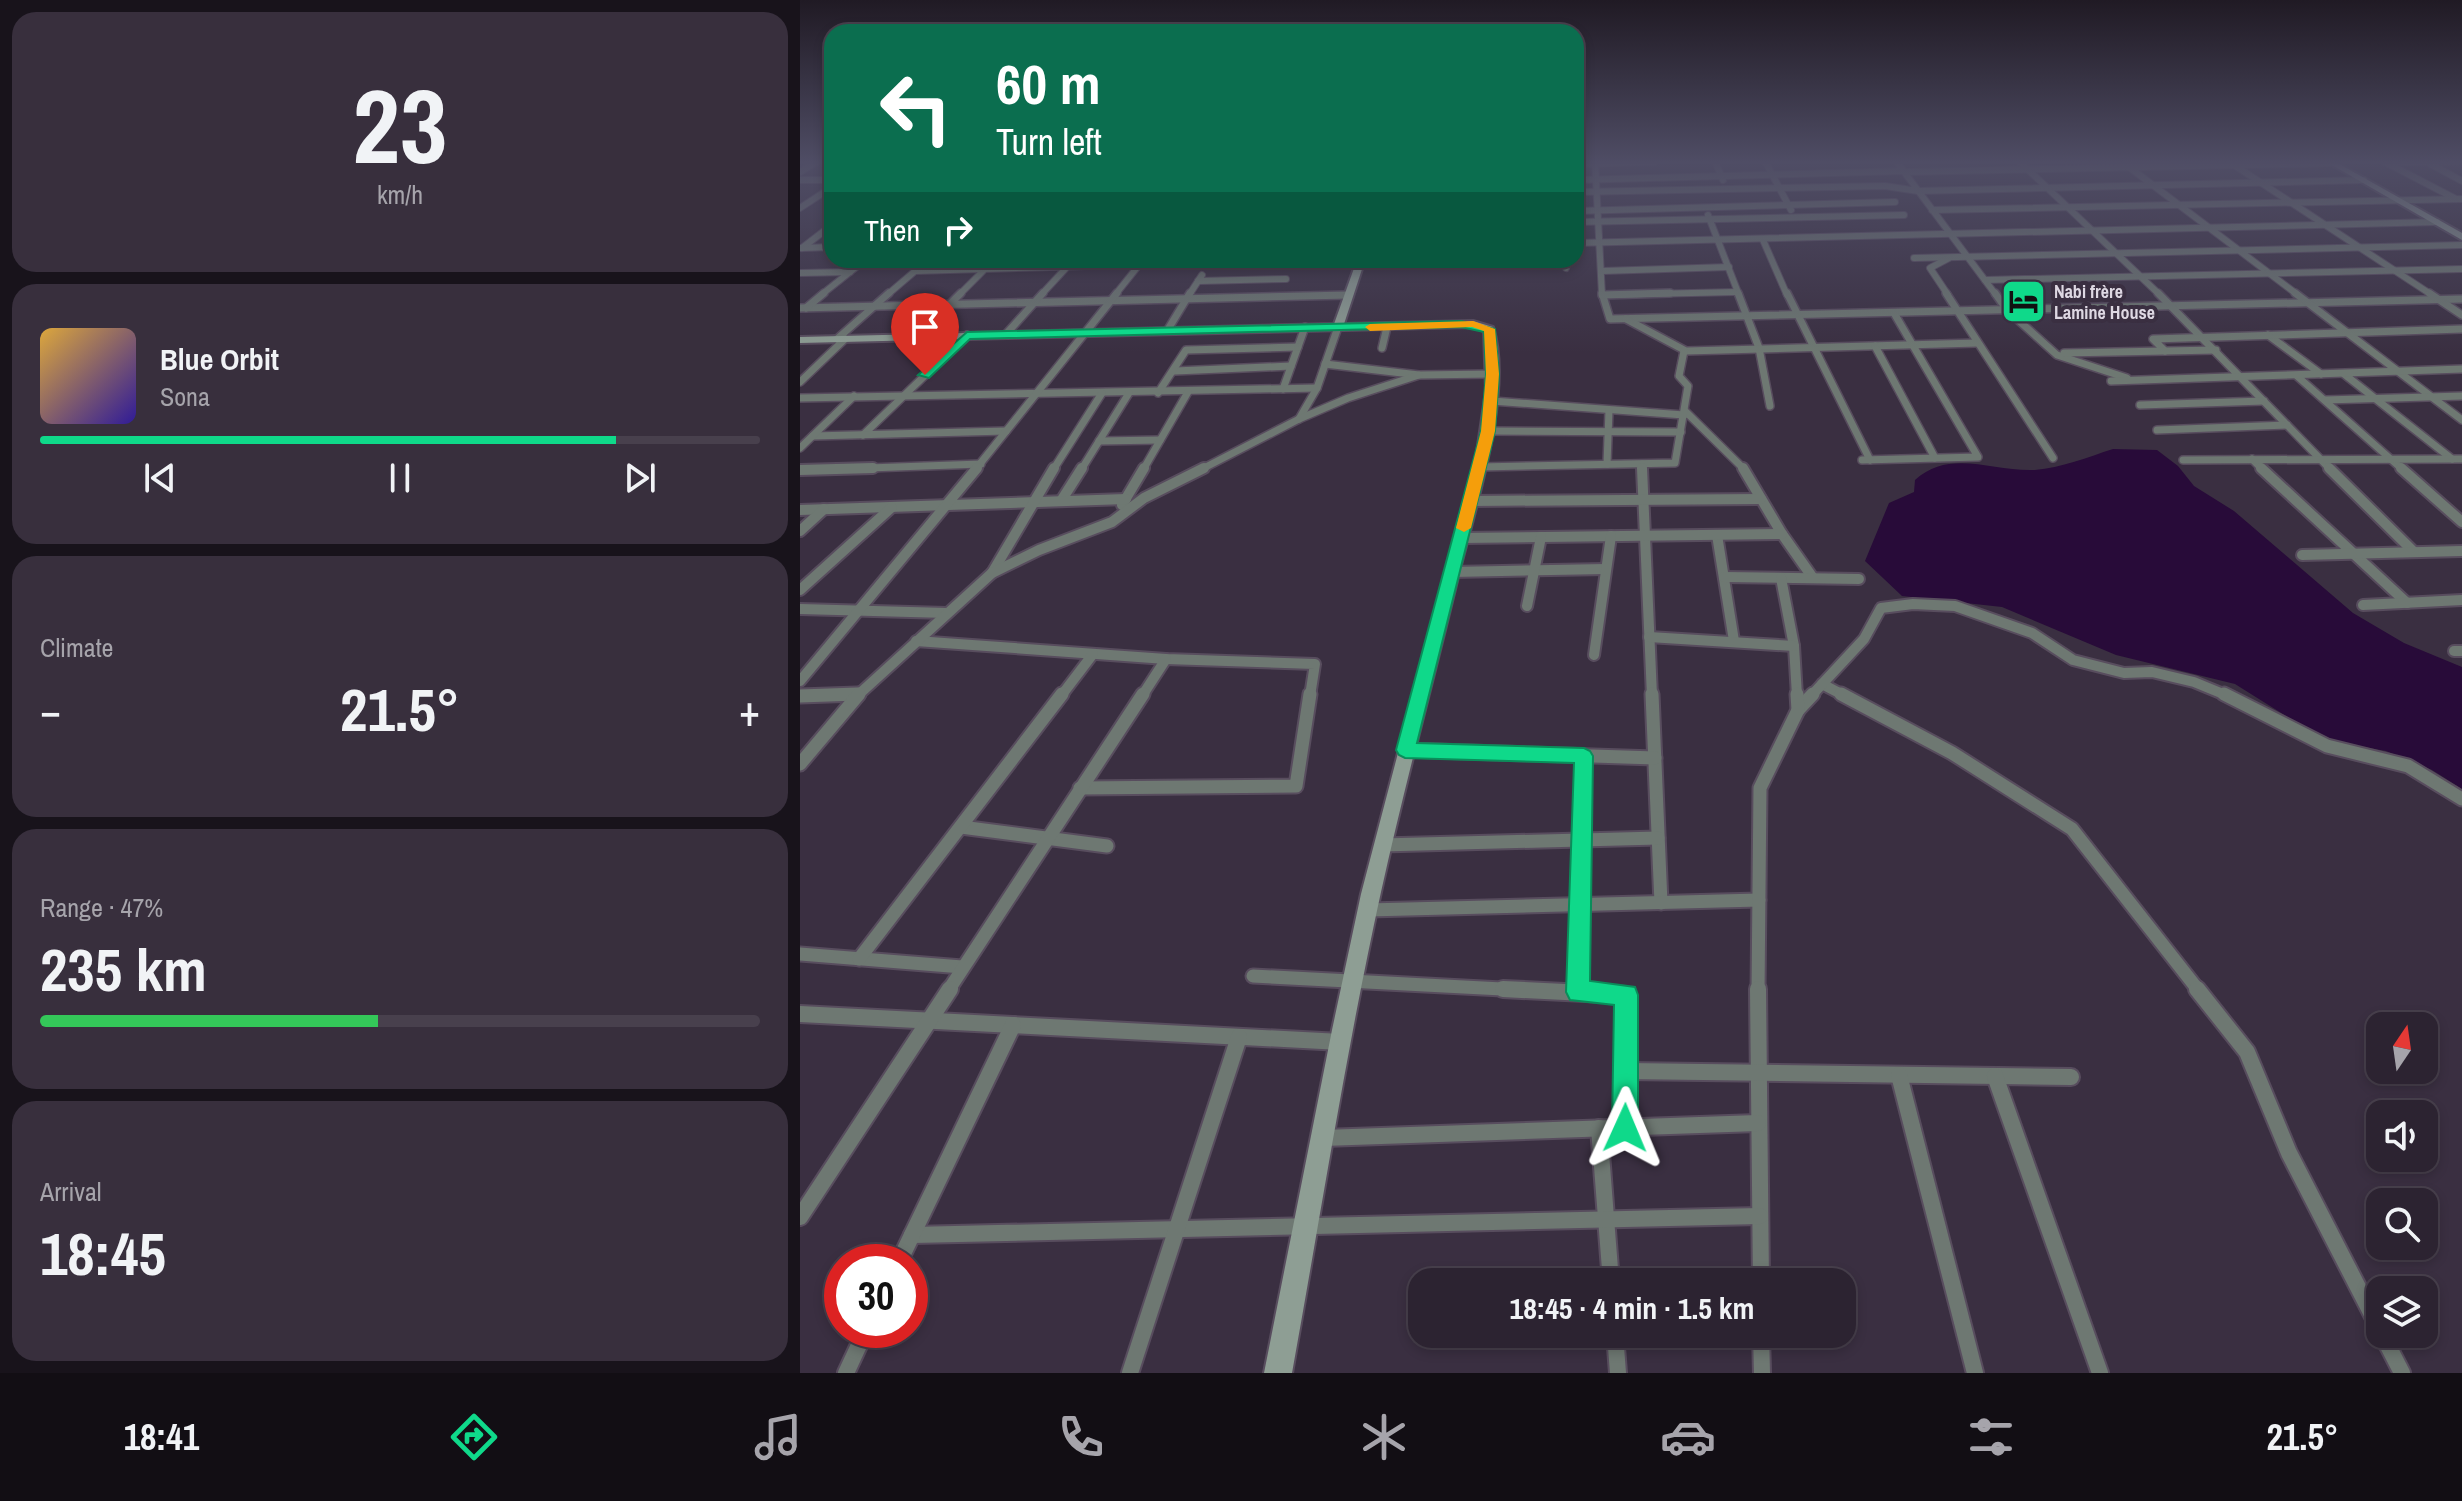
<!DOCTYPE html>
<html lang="en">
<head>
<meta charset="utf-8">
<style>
  body { margin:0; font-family:"Archivo Narrow",sans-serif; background:#382f3d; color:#f1f3f6; height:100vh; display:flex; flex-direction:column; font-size:30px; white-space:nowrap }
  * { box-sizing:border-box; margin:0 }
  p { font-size:26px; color:#a6a4ab }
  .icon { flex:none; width:44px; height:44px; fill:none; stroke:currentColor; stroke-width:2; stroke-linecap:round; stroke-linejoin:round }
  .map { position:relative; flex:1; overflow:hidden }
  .side { display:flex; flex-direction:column; gap:12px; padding:12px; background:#18131b; width:800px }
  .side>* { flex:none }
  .guide { position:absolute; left:24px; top:24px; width:760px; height:244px; border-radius:24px; box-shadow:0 4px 12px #0003,0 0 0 2px #48404d; background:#0b6e4f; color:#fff; overflow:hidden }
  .needle { width:52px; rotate:13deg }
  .controls { position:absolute; left:1566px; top:1012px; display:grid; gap:16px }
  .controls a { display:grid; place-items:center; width:72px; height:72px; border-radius:16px; background:#2c2331; box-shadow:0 4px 12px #0003,0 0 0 2px #48404d; font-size:40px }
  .speed { position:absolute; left:24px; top:1244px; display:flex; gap:16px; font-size:40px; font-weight:700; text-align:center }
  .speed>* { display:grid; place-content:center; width:104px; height:104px; border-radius:50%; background:#2c2331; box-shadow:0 4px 12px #0003,0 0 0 2px #48404d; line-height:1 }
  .speed .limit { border:12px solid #d22; background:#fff; color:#111 }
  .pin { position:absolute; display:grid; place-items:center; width:68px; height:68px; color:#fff; margin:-82px -34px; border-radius:50% 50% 50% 0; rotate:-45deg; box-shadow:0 0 8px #0007 }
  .pin .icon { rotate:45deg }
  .me { position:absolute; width:88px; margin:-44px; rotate:1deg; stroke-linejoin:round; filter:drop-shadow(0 0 6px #0008) }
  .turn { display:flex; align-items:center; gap:28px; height:168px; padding:0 40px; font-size:36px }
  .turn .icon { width:104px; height:104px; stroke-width:2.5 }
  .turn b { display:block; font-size:56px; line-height:68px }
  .then { display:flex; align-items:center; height:76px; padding:0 40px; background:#0003; gap:16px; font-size:30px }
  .big { font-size:60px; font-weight:800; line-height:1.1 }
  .side .card { flex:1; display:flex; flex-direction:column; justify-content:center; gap:12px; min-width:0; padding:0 28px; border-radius:24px; background:#382f3d }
  .side .dial { align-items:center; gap:0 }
  .dial b { font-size:104px; line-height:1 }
  .song { display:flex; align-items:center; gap:24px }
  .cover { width:96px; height:96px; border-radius:12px; background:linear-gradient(135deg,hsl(40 70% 55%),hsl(250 70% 35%)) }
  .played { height:8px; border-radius:4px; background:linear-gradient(90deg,#0fd98a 80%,#48404d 80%) }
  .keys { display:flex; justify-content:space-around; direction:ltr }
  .heat { display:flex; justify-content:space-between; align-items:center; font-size:44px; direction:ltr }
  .charge { height:12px; border-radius:6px; background:linear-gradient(90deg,#34c759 47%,#48404d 0) }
  .trip { position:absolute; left:608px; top:1268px; width:448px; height:80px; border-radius:24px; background:#2c2331; box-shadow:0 4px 12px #0003,0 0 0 2px #48404d; font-weight:800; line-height:80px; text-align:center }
  .tabs { display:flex; height:128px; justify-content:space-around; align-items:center; background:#120e14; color:#a6a4ab }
  .tabs .icon { width:56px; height:56px }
  .tabs .current { color:#0fd98a }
  .tabs b { font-size:36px; color:#f1f3f6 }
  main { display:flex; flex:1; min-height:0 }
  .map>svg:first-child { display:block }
  .water { fill:#280b39 }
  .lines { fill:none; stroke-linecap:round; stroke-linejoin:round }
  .street-far4-casing { stroke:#584d5e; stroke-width:8 }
  .street-far3-casing { stroke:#584d5e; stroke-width:10 }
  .street-far2-casing { stroke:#584d5e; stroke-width:14 }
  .street-far1-casing { stroke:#584d5e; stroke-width:17 }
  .street-casing { stroke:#584d5e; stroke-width:20 }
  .secondary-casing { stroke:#584d5e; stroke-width:4 }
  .street-far4 { stroke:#6e7872; stroke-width:6 }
  .street-far3 { stroke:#6e7872; stroke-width:7 }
  .street-far2 { stroke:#6e7872; stroke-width:10 }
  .street-far1 { stroke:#6e7872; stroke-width:13 }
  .street { stroke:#6e7872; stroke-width:16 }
  .secondary { fill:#8e9e94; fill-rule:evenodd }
  .route { fill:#0fd98a; stroke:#0a8d5a; stroke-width:2 }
  .slow { fill:#f59e0b }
  .labels { text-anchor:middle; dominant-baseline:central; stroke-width:8; stroke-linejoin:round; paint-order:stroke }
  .far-poi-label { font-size:18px; font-weight:bold; fill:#ded8e3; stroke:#3a2f41; text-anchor:start }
</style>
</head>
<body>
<main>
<section class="side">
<div class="card dial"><b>23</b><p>km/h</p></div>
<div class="card">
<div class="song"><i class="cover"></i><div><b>Blue Orbit</b><p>Sona</p></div></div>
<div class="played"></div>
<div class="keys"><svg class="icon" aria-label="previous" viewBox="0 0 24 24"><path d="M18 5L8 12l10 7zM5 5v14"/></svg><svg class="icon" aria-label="pause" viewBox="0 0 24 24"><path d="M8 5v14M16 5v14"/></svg><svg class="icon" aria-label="next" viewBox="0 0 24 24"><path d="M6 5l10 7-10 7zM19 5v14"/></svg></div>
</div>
<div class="card"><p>Climate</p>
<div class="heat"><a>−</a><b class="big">21.5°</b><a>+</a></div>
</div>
<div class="card"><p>Range · 47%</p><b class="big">235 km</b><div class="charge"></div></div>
<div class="card"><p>Arrival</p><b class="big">18:45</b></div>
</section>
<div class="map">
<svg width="1662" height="1373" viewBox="0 0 1662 1373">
  <rect width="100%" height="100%" fill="#3a2f41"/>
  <path class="water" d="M1313,449L1357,450L1378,466L1394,486L1434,511L1553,613L1604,643L1662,667V789L1632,770L1586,751L1524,740L1435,684L1316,655L1202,607L1102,596L1065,561L1089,503L1114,492L1115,480C1150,448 1193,472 1235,470C1261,468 1288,457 1313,449Z"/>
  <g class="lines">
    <defs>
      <g id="street-far4">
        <path d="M795,161L802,295"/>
        <path d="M915,161L923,180"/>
        <path d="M965,161L991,210"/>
        <path d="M1096,161L1196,295"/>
        <path d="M1219,161L1360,295"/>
        <path d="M1321,161L1498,295"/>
        <path d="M1583,161L1656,199"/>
        <path d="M1625,161L1662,181"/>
        <path d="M1590,162L1660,161"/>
        <path d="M776,164L854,162"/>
        <path d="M1434,165L1632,295"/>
        <path d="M0,172L18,161"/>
        <path d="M1105,172L1533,163"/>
        <path d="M0,180H32"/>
        <path d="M776,180L1103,171"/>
        <path d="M776,192L1085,186L1118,191L1564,180"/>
        <path d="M0,208L32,187"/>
        <path d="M1132,210L1662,199"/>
        <path d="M776,211L1095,202"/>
        <path d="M908,215L939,295"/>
        <path d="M776,222L1104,215"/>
        <path d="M963,240L987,295"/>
        <path d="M776,243L1637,222"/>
        <path d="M1,248L32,247"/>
        <path d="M2,248L32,225"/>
        <path d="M1114,258L1662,245"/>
        <path d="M766,268L769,260"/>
        <path d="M115,271L494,260"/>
        <path d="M802,271L929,267"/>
        <path d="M0,273L50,272"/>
        <path d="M1185,280L1662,269"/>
        <path d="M398,281L486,279"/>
        <path d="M21,295L65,260"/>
        <path d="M87,295L128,260"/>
        <path d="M159,295L194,260"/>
        <path d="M241,295L266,268"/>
        <path d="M315,295L343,260"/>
        <path d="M389,295L402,275"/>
        <path d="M528,295H548"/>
        <path d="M802,295L937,292"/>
        <path d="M1148,295L1130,268L1149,258"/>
      </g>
      <g id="street-far3">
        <path d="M802,293L810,319L1662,299"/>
        <path d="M938,293L959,348L970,406"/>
        <path d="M987,293L1070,460"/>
        <path d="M1146,293L1253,458"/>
        <path d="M1195,293L1207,310L1257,355L1327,378"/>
        <path d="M1358,293L1531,470"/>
        <path d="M1495,293L1662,420"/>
        <path d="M1629,293L1662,315"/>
        <path d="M802,295L870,293"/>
        <path d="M149,305L161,293"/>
        <path d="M0,308L548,295"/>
        <path d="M6,308L24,293"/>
        <path d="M826,319L886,351L1177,343"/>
        <path d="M367,331L390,293"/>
        <path d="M206,334L243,293"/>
        <path d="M1468,335L1521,374"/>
        <path d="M37,339L89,293"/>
        <path d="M1075,346L1135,458"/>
        <path d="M582,348L587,327"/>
        <path d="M1365,351L1353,339L1662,329"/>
        <path d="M1264,353L1416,350"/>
        <path d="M525,364L619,375L692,374"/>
        <path d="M375,371L491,366"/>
        <path d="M1544,374L1652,459"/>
        <path d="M1497,376L1603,470"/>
        <path d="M1311,381L1662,369"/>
        <path d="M0,382L45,339"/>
        <path d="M483,389L505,327"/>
        <path d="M358,393L386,350L498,347"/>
        <path d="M0,398L517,388"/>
        <path d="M1525,400L1662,396"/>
        <path d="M692,401L884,415"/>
        <path d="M1340,405L1464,401"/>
        <path d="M885,411L945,470"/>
        <path d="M499,419L517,388L538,327"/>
        <path d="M1357,430L1487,425"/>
        <path d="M688,431L881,432"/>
        <path d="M63,435L167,335"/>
        <path d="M13,436L206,431"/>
        <path d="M299,441L360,440"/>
        <path d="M0,448L54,396"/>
        <path d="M1452,459L1463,470"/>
        <path d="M1062,460L1178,457L1094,313"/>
        <path d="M1383,460L1662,459"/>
        <path d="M807,464L809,410"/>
        <path d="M842,464V470"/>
        <path d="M680,467L875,463L888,386L879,376L884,351"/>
        <path d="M12,470L181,464"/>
        <path d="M175,470L317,293"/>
        <path d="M253,470L302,393"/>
        <path d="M281,470L329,393"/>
        <path d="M343,470L388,392"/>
        <path d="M400,470L499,419L548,398L619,375"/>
      </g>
      <g id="street-far2">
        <path d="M842,468L852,696"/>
        <path d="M943,468L982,534L1013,578"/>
        <path d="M1461,468L1607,603"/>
        <path d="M1529,468L1614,552"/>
        <path d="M1601,468L1662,522"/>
        <path d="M0,470L73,468"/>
        <path d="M261,501L282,468"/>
        <path d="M671,501L961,499"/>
        <path d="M322,505L344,468"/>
        <path d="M0,510L326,499"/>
        <path d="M0,531L24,509"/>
        <path d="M917,535L934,641"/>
        <path d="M661,538L982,534"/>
        <path d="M1502,555L1662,551"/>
        <path d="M652,572L806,569"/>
        <path d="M192,573L254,468"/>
        <path d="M924,577L1059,579"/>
        <path d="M981,578L994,646L997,696"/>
        <path d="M0,590L92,507"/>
        <path d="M1563,605L1662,600"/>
        <path d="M727,606L741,537"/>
        <path d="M0,609L147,613"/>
        <path d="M849,637L994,646"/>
        <path d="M116,641L366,659L515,664L510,696"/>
        <path d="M1654,651H1662"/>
        <path d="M794,655L811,536"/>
        <path d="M0,681L177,468"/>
        <path d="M1022,684L1045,696"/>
        <path d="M0,696L59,694"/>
        <path d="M57,696L192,573L239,550L312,522L344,498L404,468"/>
        <path d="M261,696L293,654"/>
        <path d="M342,696L366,659"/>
        <path d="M1011,696L1064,639L1081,608L1113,604L1155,606L1232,633L1273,660L1324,673L1352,672L1394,682L1428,696"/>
      </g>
      <g id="street-far1">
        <path d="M852,694L861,903"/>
        <path d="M1041,694L1152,753L1272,829L1399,991"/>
        <path d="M1424,694L1527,746L1608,766L1662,799"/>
        <path d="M0,696L57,694"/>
        <path d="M998,710L1013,694"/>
        <path d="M605,750L855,758"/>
        <path d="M0,764L59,694"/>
        <path d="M280,788L496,786L510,694"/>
        <path d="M161,827L307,846"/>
        <path d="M582,845L858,838"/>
        <path d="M568,910L959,900"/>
        <path d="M0,954L162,967"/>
        <path d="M59,959L262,694"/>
        <path d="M453,976L742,991"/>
        <path d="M148,991L343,694"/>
        <path d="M778,991L784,756"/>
        <path d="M958,991L960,788L998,710L997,694"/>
      </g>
      <g id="street">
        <path d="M703,989L826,995L825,1128"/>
        <path d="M958,989L961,1282"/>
        <path d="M1397,989L1447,1052L1489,1153L1580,1330"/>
        <path d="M778,992V989"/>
        <path d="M0,1014L541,1042"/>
        <path d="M825,1071L1271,1077"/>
        <path d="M1099,1075L1175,1373"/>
        <path d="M1195,1076L1300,1373"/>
        <path d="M799,1128L811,1282"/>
        <path d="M523,1138L958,1123"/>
        <path d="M0,1217L150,989"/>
        <path d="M112,1235L960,1216"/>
        <path d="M99,1262L213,1025"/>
        <path d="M815,1334L818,1373"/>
        <path d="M961,1334L962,1373"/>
        <path d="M1582,1334L1602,1373"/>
        <path d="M46,1373L66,1330"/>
        <path d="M330,1373L439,1037"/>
      </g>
      <g id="secondary">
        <path d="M1525,161H1534L1662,233V240Z"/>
        <path d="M557,260H565L544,324L673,321L693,327C714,393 673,514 657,581C632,685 604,788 581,892C546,1051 521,1213 492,1373H464L532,1030L561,894L677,452L686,391L684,331L672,327L0,343V337L534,324Z"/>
      </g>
    </defs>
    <use href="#street-far4" class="street-far4-casing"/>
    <use href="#street-far3" class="street-far3-casing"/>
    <use href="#street-far2" class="street-far2-casing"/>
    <use href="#street-far1" class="street-far1-casing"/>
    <use href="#street" class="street-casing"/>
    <use href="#secondary" class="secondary-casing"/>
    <use href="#street-far4" class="street-far4"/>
    <use href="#street-far3" class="street-far3"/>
    <use href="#street-far2" class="street-far2"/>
    <use href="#street-far1" class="street-far1"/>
    <use href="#street" class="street"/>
    <use href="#secondary" class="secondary"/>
  </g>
  <linearGradient id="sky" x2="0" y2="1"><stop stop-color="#201a24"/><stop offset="0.46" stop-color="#4f4d65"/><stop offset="1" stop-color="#4f4d65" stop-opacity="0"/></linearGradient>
  <rect width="1662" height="353" fill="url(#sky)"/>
  <path class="route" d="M661,321L695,329L699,374L695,431L617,743L784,748L790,751L793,756L790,981L835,987L838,995V1128L834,1137L825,1141L815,1137L812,1128L814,1005L770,1000L766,992L774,763L605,758L599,755L596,750L681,431L686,374L684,332L661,327L170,339L129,378L118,375L167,332Z"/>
  <path class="slow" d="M673,321L695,329L699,374L695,431L671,528L664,532L656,528L681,431L686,374L684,331L672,327L570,331L565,327L570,324Z"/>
  <defs>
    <symbol id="hotel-square" viewBox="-11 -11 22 22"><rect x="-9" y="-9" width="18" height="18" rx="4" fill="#0fd98a" stroke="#3a2f41"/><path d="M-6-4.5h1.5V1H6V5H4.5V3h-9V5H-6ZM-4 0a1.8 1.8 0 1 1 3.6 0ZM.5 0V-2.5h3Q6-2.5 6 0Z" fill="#111"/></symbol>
  </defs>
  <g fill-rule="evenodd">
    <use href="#hotel-square" x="1198" y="276" width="51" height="51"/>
  </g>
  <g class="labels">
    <g class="far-poi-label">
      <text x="1254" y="291">Nabi frère<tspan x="1254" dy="21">Lamine House</tspan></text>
    </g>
  </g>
</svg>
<div class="controls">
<a><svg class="needle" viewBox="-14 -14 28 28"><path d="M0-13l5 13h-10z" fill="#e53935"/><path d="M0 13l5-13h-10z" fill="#a6a4ab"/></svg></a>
<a><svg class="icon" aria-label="sound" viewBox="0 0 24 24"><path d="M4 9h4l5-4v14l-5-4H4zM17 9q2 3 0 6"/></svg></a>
<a><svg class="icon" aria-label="search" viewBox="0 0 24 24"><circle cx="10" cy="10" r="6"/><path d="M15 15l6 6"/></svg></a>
<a><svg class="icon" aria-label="layers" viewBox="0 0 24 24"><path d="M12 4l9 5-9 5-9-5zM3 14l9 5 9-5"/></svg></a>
</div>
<div class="speed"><div class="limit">30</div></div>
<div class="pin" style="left:125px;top:375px;background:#d93025"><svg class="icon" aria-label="arrive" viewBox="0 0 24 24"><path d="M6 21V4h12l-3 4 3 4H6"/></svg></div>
<svg class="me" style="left:825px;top:1128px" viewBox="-20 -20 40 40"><path d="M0-17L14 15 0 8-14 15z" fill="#0fd98a" stroke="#fff" stroke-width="4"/></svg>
<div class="trip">18:45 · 4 min · 1.5 km</div>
<div class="guide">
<div class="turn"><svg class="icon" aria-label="left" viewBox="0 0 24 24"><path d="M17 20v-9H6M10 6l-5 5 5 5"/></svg><div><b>60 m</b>Turn left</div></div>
<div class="then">Then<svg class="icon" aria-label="right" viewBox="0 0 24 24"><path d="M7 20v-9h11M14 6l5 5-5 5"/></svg></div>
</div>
</div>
</main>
<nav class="tabs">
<b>18:41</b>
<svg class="icon current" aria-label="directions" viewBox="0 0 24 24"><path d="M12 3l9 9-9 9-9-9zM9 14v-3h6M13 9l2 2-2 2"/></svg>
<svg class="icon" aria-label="music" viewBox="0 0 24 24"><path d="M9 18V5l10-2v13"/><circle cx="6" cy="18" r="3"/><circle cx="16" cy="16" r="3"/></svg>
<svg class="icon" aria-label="phone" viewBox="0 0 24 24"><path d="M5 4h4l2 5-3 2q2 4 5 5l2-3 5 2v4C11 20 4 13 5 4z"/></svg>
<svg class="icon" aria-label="climate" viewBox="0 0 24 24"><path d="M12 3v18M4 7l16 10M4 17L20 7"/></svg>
<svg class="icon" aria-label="car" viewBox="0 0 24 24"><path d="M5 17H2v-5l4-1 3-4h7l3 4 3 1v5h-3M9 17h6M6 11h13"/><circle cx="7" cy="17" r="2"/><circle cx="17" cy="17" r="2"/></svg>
<svg class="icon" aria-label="filters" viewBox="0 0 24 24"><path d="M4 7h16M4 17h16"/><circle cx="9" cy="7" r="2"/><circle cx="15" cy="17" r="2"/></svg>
<b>21.5°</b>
</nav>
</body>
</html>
